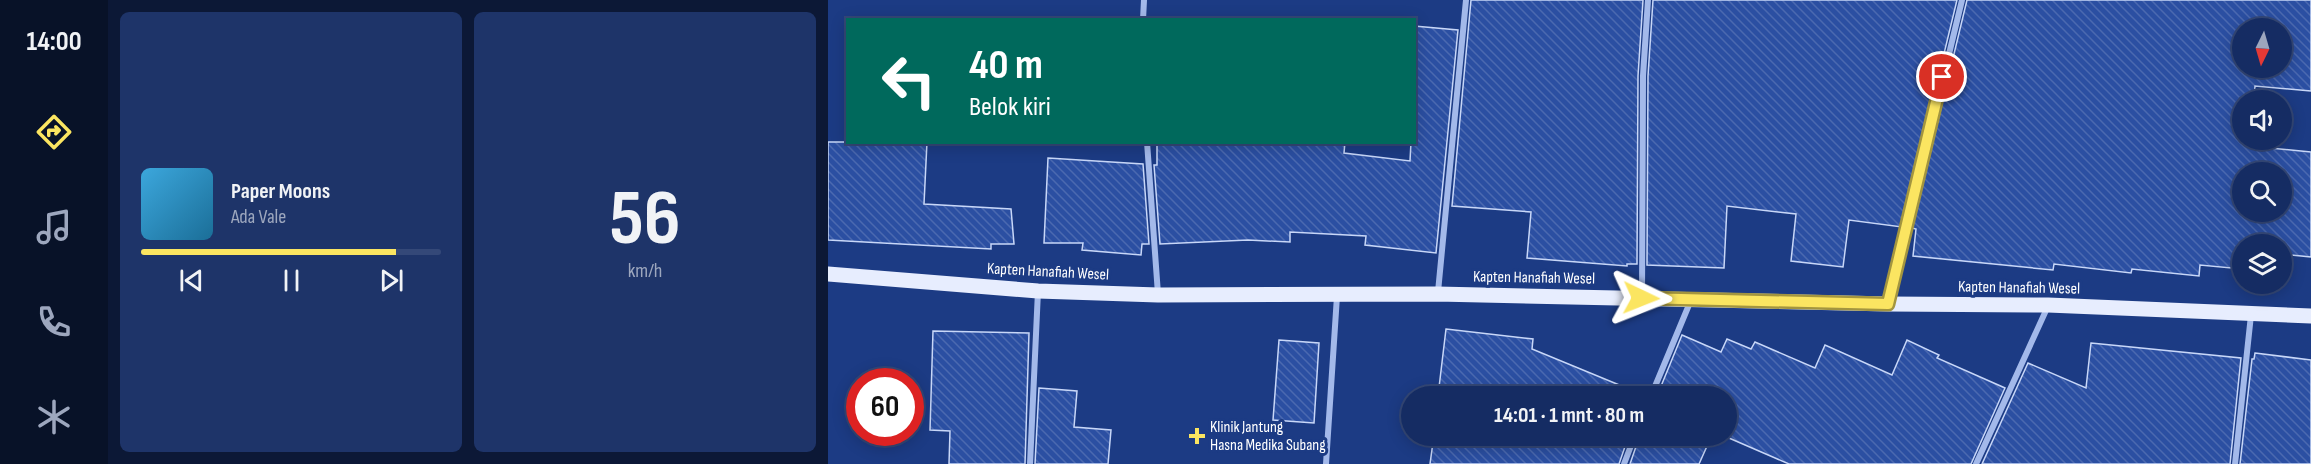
<!DOCTYPE html>
<html lang="id">
<head>
<meta charset="utf-8">
<style>
  body { margin:0; font-family:"Sofia Sans Condensed",sans-serif; background:#1e3469; color:#f1f3f6; height:100vh; display:flex; flex-direction:column; font-size:22px; white-space:nowrap }
  * { box-sizing:border-box; margin:0 }
  p { font-size:20px; color:#9da7be }
  .icon { flex:none; width:33px; height:33px; fill:none; stroke:currentColor; stroke-width:2; stroke-linecap:round; stroke-linejoin:round }
  .map { position:relative; flex:1; overflow:hidden }
  .panel { display:flex; flex-direction:column; gap:12px; padding:12px; background:#0c1836; width:720px }
  .panel>* { flex:none }
  .hud { position:absolute; left:18px; top:18px; width:570px; height:126px; border-radius:0px; box-shadow:0 3px 15px #0003,0 0 0 2px #344878; background:#00695c; color:#fff; overflow:hidden }
  .needle { width:39px; rotate:185deg }
  .tools { position:absolute; left:1404px; top:18px; display:grid; gap:12px }
  .tools a { display:grid; place-items:center; width:60px; height:60px; border-radius:50%; background:#152c63; box-shadow:0 3px 15px #0003,0 0 0 2px #344878; font-size:30px }
  .speed { position:absolute; left:18px; top:368px; display:flex; gap:12px; font-size:30px; font-weight:700; text-align:center }
  .speed>* { display:grid; place-content:center; width:78px; height:78px; border-radius:50%; background:#152c63; box-shadow:0 3px 15px #0003,0 0 0 2px #344878; line-height:1 }
  .speed .limit { border:9px solid #d22; background:#fff; color:#111 }
  .pin { position:absolute; display:grid; place-items:center; width:51px; height:51px; color:#fff; margin:-26px; border:3px solid #fff; border-radius:50%; box-shadow:0 2px 6px #0007 }
  .me { position:absolute; width:66px; margin:-33px; rotate:92deg; stroke-linejoin:round; filter:drop-shadow(0 0 4px #0008) }
  .turn { display:flex; align-items:center; gap:21px; height:126px; padding:0 24px; font-size:27px }
  .turn .icon { width:78px; height:78px; stroke-width:2.5 }
  .turn b { display:block; font-size:42px; line-height:51px }
  .panel .tile { flex:1; display:flex; flex-direction:column; justify-content:center; gap:9px; min-width:0; padding:0 21px; border-radius:9px; background:#1e3469 }
  .panel .dial { align-items:center; gap:0 }
  .dial b { font-size:78px; line-height:1 }
  .song { display:flex; align-items:center; gap:18px }
  .cover { width:72px; height:72px; border-radius:9px; background:linear-gradient(135deg,hsl(200 70% 55%),hsl(200 70% 35%)) }
  .played { height:6px; border-radius:3px; background:linear-gradient(90deg,#fbe561 85%,#344878 85%) }
  .keys { display:flex; justify-content:space-around; direction:ltr }
  .panel .tiles { flex:1; display:grid; gap:12px; grid-template-columns:repeat(2,1fr) }
  .trip { position:absolute; left:573px; top:386px; width:336px; height:60px; border-radius:30px; background:#152c63; box-shadow:0 3px 15px #0003,0 0 0 2px #344878; font-weight:700; line-height:60px; text-align:center }
  main { display:flex; flex:1; min-height:0 }
  .dock { display:flex; flex-direction:column; width:108px; justify-content:space-around; align-items:center; background:#081228; color:#9da7be }
  .dock .icon { width:42px; height:42px }
  .dock .current { color:#fbe561 }
  .dock b { font-size:27px; color:#f1f3f6 }
  .map>svg:first-child { display:block }
  .building { fill:url(#building-back-hatch); stroke:#c8d7f8; stroke-width:1.5; fill-rule:evenodd }
  .lines { fill:none; stroke-linecap:round; stroke-linejoin:round }
  .street { stroke:#a3b9ea; stroke-width:6 }
  .primary { stroke:#e7edfe; stroke-width:15 }
  .route-casing { stroke:#a3953f; stroke-width:15 }
  .route { stroke:#fbe561; stroke-width:10 }
  .poi-dot { fill:#fbe561; stroke:#1c3b84; stroke-width:2 }
  .labels { text-anchor:middle; dominant-baseline:central; stroke-width:6; stroke-linejoin:round; paint-order:stroke }
  .street-label { font-size:16px; fill:#fff; stroke:#1c3b84 }
  .poi-label { font-size:16px; fill:#fff; stroke:#1c3b84; text-anchor:start }
</style>
</head>
<body>
<main>
<nav class="dock">
<b>14:00</b>
<svg class="icon current" aria-label="directions" viewBox="0 0 24 24"><path d="M12 3l9 9-9 9-9-9zM9 14v-3h6M13 9l2 2-2 2"/></svg>
<svg class="icon" aria-label="music" viewBox="0 0 24 24"><path d="M9 18V5l10-2v13"/><circle cx="6" cy="18" r="3"/><circle cx="16" cy="16" r="3"/></svg>
<svg class="icon" aria-label="phone" viewBox="0 0 24 24"><path d="M5 4h4l2 5-3 2q2 4 5 5l2-3 5 2v4C11 20 4 13 5 4z"/></svg>
<svg class="icon" aria-label="climate" viewBox="0 0 24 24"><path d="M12 3v18M4 7l16 10M4 17L20 7"/></svg>
</nav>
<section class="panel">
<div class="tiles">
<div class="tile">
<div class="song"><i class="cover"></i><div><b>Paper Moons</b><p>Ada Vale</p></div></div>
<div class="played"></div>
<div class="keys"><svg class="icon" aria-label="previous" viewBox="0 0 24 24"><path d="M18 5L8 12l10 7zM5 5v14"/></svg><svg class="icon" aria-label="pause" viewBox="0 0 24 24"><path d="M8 5v14M16 5v14"/></svg><svg class="icon" aria-label="next" viewBox="0 0 24 24"><path d="M6 5l10 7-10 7zM19 5v14"/></svg></div>
</div>
<div class="tile dial"><b>56</b><p>km/h</p></div>
</div>
</section>
<div class="map">
<svg width="1483" height="464" viewBox="0 0 1483 464">
  <defs>
    <pattern id="building-back-hatch" width="6" height="6" patternUnits="userSpaceOnUse" patternTransform="scale(1.5)"><rect width="6" height="6" fill="#2b4fa2"/><path d="M-1 5l2 2M0 0l6 6M5-1l2 2" fill="none" stroke="#4b69b0"/></pattern>
  </defs>
  <rect width="100%" height="100%" fill="#1c3b84"/>
  <g class="building">
    <path d="M643,0H815L810,76L809,264H799V266L699,258L703,212L624,206Z"/>
    <path d="M825,0H1129L1074,227L1021,220L1015,267L963,261L968,214L899,206L896,268L819,265L820,76Z"/>
    <path d="M1139,0H1483V91L1427,86L1426,100H1414V140H1422L1421,146L1483,152V257L1454,254V244H1414V269L1372,265L1371,276L1304,269L1303,273L1226,264L1225,270L1085,256L1088,229L1084,228ZM1414,28H1454V68H1414ZM1414,172H1454V212H1414Z"/>
    <path d="M586,26L630,30L608,253L537,245L538,236L462,232V242L420,240L332,244L326,165H329V142H517L516,153L582,161L583,142H586Z"/>
    <path d="M0,142H99L96,204L183,209L186,244H163V249L0,240Z"/>
    <path d="M220,158L315,164L321,244H314L313,255L254,250L255,243H216Z"/>
    <path d="M618,329L705,339L704,349L818,396H610Z"/>
    <path d="M105,331L201,333L197,464H121L122,431L102,430Z"/>
    <path d="M854,335L893,352L899,339L923,349L927,342L987,368L997,345L1064,375L1079,340L1111,355L1109,358L1177,388L1143,464H961L894,435H898V396H829Z"/>
    <path d="M451,340L491,343L486,423L445,420Z"/>
    <path d="M1263,343L1413,358L1402,464H1154L1200,363L1258,388Z"/>
    <path d="M1427,353L1483,360V464H1412L1424,359H1426Z"/>
    <path d="M211,388L249,391L246,427L283,430L280,464H207Z"/>
    <path d="M606,435H801L791,464H602Z"/>
    <path d="M812,435H884L871,464H802Z"/>
  </g>
  <g class="lines">
    <g class="street">
      <path d="M315,20L316,0"/>
      <path d="M319,142L330,294"/>
      <path d="M610,292L638,0"/>
      <path d="M814,298L815,76L820,0"/>
      <path d="M1061,303L1134,0"/>
      <path d="M823,396L863,300"/>
      <path d="M202,464L210,291"/>
      <path d="M498,464L509,296"/>
      <path d="M796,464L807,435"/>
      <path d="M1148,464L1220,306"/>
      <path d="M1407,464L1423,315"/>
    </g>
    <path class="primary" d="M0,274L210,291L330,295L609,294L1060,304L1220,305L1483,316"/>
  </g>
  <g class="lines">
    <defs>
      <path id="route" d="M813,298L1060,304L1114,77"/>
    </defs>
    <use href="#route" class="route-casing"/>
    <use href="#route" class="route"/>
  </g>
  <path class="poi-dot" d="M366 427h6v6h6v6h-6v6h-6v-6h-6v-6h6z"/>
  <g class="labels">
    <g class="street-label">
      <text transform="translate(220 272) rotate(3)">Kapten Hanafiah Wesel</text>
      <text transform="translate(706 278) rotate(1)">Kapten Hanafiah Wesel</text>
      <text transform="translate(1191 288) rotate(1)">Kapten Hanafiah Wesel</text>
    </g>
    <g class="poi-label">
      <text x="382" y="427">Klinik Jantung<tspan x="382" dy="18">Hasna Medika Subang</tspan></text>
    </g>
  </g>
</svg>
<div class="tools">
<a><svg class="needle" viewBox="-14 -14 28 28"><path d="M0-13l5 13h-10z" fill="#e53935"/><path d="M0 13l5-13h-10z" fill="#9da7be"/></svg></a>
<a><svg class="icon" aria-label="sound" viewBox="0 0 24 24"><path d="M4 9h4l5-4v14l-5-4H4zM17 9q2 3 0 6"/></svg></a>
<a><svg class="icon" aria-label="search" viewBox="0 0 24 24"><circle cx="10" cy="10" r="6"/><path d="M15 15l6 6"/></svg></a>
<a><svg class="icon" aria-label="layers" viewBox="0 0 24 24"><path d="M12 4l9 5-9 5-9-5zM3 14l9 5 9-5"/></svg></a>
</div>
<div class="speed"><div class="limit">60</div></div>
<div class="pin" style="left:1114px;top:77px;background:#d93025"><svg class="icon" aria-label="arrive" viewBox="0 0 24 24"><path d="M6 21V4h12l-3 4 3 4H6"/></svg></div>
<svg class="me" style="left:813px;top:298px" viewBox="-20 -20 40 40"><path d="M0-17L14 15 0 8-14 15z" fill="#fbe561" stroke="#fff" stroke-width="4"/></svg>
<div class="trip">14:01 · 1 mnt · 80 m</div>
<div class="hud">
<div class="turn"><svg class="icon" aria-label="left" viewBox="0 0 24 24"><path d="M17 20v-9H6M10 6l-5 5 5 5"/></svg><div><b>40 m</b>Belok kiri</div></div>
</div>
</div>
</main>
</body>
</html>
